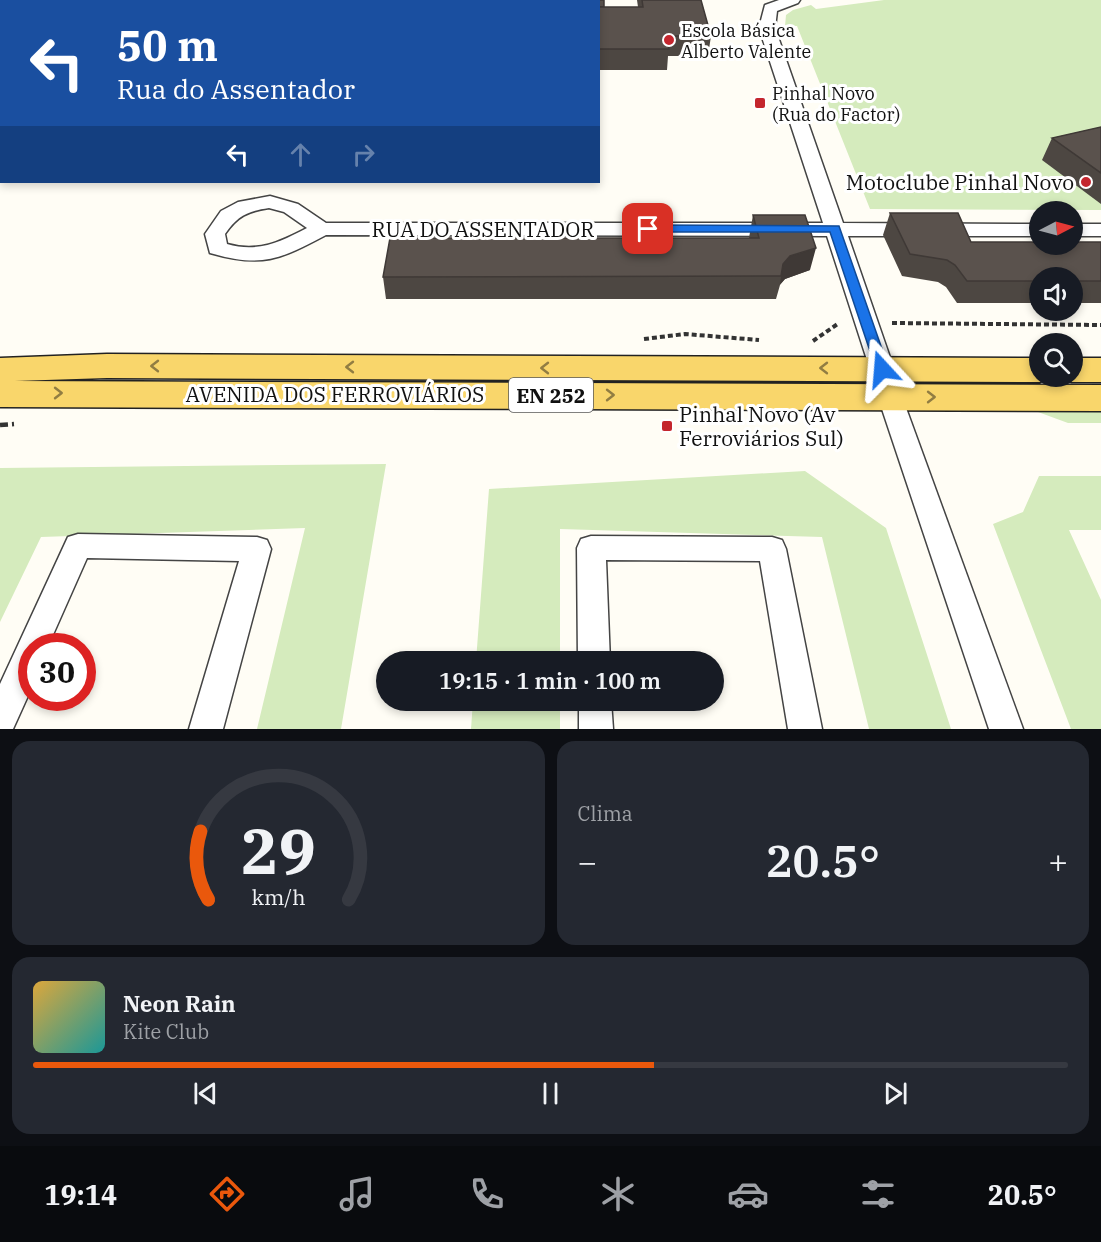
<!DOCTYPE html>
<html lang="pt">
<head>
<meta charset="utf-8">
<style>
  body { margin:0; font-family:"IBM Plex Serif",serif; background:#242831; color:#f1f3f6; height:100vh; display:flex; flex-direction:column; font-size:22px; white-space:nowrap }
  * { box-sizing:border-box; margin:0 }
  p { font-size:20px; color:#9ea1a6 }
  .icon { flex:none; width:33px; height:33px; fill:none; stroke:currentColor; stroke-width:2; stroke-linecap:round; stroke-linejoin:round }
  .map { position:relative; height:729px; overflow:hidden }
  .sheet { display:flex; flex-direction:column; gap:12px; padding:12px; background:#0d0f14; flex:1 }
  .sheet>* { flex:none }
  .hud { position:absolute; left:0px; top:0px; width:600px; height:183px; box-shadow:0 3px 9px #0003; background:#1a4fa0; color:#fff; overflow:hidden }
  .needle { width:39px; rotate:84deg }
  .fabs { position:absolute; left:1029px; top:201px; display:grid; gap:12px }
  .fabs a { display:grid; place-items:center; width:54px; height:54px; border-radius:50%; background:#171b24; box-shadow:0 3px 9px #0003; font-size:30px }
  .speed { position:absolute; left:18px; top:633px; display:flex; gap:12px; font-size:30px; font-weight:700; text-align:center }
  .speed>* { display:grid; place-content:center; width:78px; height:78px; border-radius:50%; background:#171b24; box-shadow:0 3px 9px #0003; line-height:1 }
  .speed .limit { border:9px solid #d22; background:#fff; color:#111 }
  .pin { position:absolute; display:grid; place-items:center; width:51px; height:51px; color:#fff; margin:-26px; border-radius:12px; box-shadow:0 3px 9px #0006 }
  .me { position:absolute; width:66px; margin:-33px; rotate:341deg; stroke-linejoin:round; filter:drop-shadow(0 0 4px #0008) }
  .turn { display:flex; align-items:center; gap:21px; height:126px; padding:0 18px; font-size:27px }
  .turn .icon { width:78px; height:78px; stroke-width:2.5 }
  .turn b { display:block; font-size:42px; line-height:51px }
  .lanes { display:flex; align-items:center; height:57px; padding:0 18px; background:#0003; justify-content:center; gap:30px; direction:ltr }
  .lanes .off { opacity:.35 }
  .big { font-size:45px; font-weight:600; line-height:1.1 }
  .sheet .tile { flex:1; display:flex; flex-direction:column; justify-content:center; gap:9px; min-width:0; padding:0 21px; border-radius:18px; background:#242831 }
  .sheet .dial { align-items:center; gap:0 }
  .dial svg { height:156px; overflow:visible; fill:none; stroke:#363941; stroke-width:7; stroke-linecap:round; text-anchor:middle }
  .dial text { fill:#f1f3f6; stroke:none }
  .song { display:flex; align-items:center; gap:18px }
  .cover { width:72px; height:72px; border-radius:9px; background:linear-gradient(135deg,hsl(40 70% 55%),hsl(180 70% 35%)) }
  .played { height:6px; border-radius:3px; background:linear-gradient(90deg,#ea580c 60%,#363941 60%) }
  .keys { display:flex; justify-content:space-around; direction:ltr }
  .heat { display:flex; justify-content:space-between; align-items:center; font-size:33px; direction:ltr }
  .sheet .tiles { flex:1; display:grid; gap:12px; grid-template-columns:1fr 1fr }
  .tile:last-child { grid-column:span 2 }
  .trip { position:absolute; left:376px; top:651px; width:348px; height:60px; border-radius:30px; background:#171b24; box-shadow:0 3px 9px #0003; font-weight:600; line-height:60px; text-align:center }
  .tabs { display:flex; height:96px; justify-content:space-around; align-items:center; background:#090b0e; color:#9ea1a6 }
  .tabs .icon { width:42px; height:42px }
  .tabs .selected { color:#ea580c }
  .tabs b { font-size:27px; color:#f1f3f6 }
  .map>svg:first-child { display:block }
  .farmland { fill:#f6f3d4 }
  .green { fill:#d5ebbd }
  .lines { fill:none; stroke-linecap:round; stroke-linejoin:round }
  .stream { fill:#3f96cf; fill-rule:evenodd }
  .street-casing { stroke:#444; stroke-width:3 }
  .primary-casing { stroke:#222; stroke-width:3 }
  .path-far1 { stroke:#333; stroke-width:4; stroke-dasharray:5 3; stroke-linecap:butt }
  .path { stroke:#333; stroke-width:4.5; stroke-dasharray:8 4; stroke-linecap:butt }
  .street { fill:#fff; fill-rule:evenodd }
  .primary { fill:#f9d66b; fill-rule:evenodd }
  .wall { fill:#4d4742 }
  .shaded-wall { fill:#3f3936 }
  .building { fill:#5a524d; stroke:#3f3936; stroke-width:1.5 }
  .oneway { stroke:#917d42 }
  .route { fill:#1a73e8; stroke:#114b97; stroke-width:1.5 }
  .poi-dot { fill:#c4262e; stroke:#fff; stroke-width:2 }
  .labels { text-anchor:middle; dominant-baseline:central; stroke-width:6; stroke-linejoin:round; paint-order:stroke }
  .far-poi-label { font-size:18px; fill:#111; stroke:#fff; text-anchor:start }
  .shield { fill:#fff; stroke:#585858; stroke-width:1.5 }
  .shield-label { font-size:20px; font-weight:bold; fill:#111 }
  .poi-label { font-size:21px; fill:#111; stroke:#fff; text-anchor:end }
  .street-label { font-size:21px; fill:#111; stroke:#fff }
</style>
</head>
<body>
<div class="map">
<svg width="1101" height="729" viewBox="0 0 1101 729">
  <rect width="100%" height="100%" fill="#fffdf5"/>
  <path class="farmland" d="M0,0H345L2,2L0,44Z"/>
  <g class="green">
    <path d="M884,0H1101V210L870,209L797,26H785L786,15L793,10L811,5L816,9Z"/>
    <path d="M1038,412H1101V423H1068Z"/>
    <path d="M386,464L341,729H257L305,528L41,537L0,622V468Z"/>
    <path d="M805,471L886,528L951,729H869L822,537L560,529V661H476L489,489Z"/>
    <path d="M1039,476H1101V530H1069L1101,600V729H1071L993,524L1023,512Z"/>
    <path d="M473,701H560V729H471Z"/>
  </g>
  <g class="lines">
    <g class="stream">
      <path d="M391,0H403L401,2H387Z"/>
      <rect x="0" y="50" width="2" height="4"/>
    </g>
    <defs>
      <g id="street">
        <path d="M779,0H800L798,3L777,11L775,28L843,223L1040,224V236H848L894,369L891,375L882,378L873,375L870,369L827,236L326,235C279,260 262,268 210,253L205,234L221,211L238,202L270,196L298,204L326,223H823L759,28L765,5ZM269,208L284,212L307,228C280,242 258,253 227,244L225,234C237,216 248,211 269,208Z"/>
        <rect x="1072" y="224" width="29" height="12"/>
        <path d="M890,388L899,390L902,397L1023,729H989L878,397L881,390Z"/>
        <path d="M78,534L257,537L267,540L271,549L223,729H189L239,561L87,558L48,646H32V687L13,729H0V684L68,537Z"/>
        <path d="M591,536L772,537L782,540L786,549L822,729H788L760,561L606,560L610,662H578L577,548L581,539Z"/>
        <path d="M579,700H611L613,729H579Z"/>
      </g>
      <g id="primary">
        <path d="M107,354L1040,358V376H1053L1040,382L107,378L15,381L1101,385V411L0,407V358Z"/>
        <path d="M1072,358H1101V382H1072L1060,378L1059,376H1072Z"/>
      </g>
    </defs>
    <use href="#street" class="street-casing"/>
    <use href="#primary" class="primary-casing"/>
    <g class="path-far1">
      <path d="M892,323L1101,325"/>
      <path d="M644,339L685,334L759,340"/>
      <path d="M813,341L839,323"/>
    </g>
    <path class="path" d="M0,425L14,424"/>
    <use href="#street" class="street"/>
    <use href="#primary" class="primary"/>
  </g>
  <g class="wall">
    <path d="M637,0H701L711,36L708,56H668L667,70H598V2L604,7H638Z"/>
    <path d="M1101,127V204L1042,160L1052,138Z"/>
    <path d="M890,213L971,242H1101V303H1072V278H1040V303H957L946,287L938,282L902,276L883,235Z"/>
    <path d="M753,215L810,270L785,279L780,285L776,299H386L383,277L749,238Z"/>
  </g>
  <path class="shaded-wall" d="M816,248L810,270L785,279L780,284L783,264L790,256Z"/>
  <g class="building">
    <path d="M555,0H604V7H598V2H555Z"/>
    <path d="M642,0H701L711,36H666L669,49H598V7H643Z"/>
    <path d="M1101,127V173L1052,138Z"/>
    <path d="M890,213H958L971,242H1040V244H1072V242H1101V281H1072V278H1040V281H967L955,265L947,260L910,254Z"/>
    <path d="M753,215H805L816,248L790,256L783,264L781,276L383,277L390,238H759Z"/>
  </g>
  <defs><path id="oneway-chevron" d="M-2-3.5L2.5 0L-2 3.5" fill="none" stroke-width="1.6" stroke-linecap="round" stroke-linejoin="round" transform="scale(1.5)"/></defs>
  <g class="oneway">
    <use href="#oneway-chevron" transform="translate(155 366) rotate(-180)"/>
    <use href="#oneway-chevron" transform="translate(350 367) rotate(-180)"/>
    <use href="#oneway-chevron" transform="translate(545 368) rotate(-180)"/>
    <use href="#oneway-chevron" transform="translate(824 368) rotate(-180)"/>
    <use href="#oneway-chevron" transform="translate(58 393)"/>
    <use href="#oneway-chevron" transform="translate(610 395)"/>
    <use href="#oneway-chevron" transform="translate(931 397)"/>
  </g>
  <path class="route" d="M648,225L839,226L889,369L887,372L882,374L876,369L830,232H644L642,229Z"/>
  <g class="poi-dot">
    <circle cx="669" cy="40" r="6"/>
    <rect x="754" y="97" width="12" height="12" rx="3"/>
    <circle cx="1086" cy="182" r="6"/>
    <rect x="661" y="420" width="12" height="12" rx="3"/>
  </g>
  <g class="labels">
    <g class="far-poi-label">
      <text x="681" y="30">Escola Básica<tspan x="681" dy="21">Alberto Valente</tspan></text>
      <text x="772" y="93">Pinhal Novo<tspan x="772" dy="21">(Rua do Factor)</tspan></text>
    </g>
    <rect class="shield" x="509" y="378" width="84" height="34" rx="4.5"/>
    <g class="shield-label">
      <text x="551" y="395">EN 252</text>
    </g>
    <g class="poi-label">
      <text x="1074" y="182">Motoclube Pinhal Novo</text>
      <text x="679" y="414" text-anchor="start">Pinhal Novo (Av<tspan x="679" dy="24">Ferroviários Sul)</tspan></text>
    </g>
    <g class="street-label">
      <text x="483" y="229">RUA DO ASSENTADOR</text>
      <text x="335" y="394">AVENIDA DOS FERROVIÁRIOS</text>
    </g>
  </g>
</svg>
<div class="fabs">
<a><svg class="needle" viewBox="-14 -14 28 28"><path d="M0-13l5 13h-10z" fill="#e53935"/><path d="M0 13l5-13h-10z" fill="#9ea1a6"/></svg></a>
<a><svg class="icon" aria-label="sound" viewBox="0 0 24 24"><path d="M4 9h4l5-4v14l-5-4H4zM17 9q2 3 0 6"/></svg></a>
<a><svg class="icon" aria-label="search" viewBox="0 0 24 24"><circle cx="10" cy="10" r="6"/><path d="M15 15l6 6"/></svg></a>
</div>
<div class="speed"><div class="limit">30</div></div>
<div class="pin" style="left:648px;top:229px;background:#d93025"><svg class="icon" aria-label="arrive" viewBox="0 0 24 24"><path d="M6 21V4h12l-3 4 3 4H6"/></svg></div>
<svg class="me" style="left:882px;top:369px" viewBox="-20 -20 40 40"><path d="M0-17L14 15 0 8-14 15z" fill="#1a73e8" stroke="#fff" stroke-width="4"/></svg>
<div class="trip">19:15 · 1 min · 100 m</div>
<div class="hud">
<div class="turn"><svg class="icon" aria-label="left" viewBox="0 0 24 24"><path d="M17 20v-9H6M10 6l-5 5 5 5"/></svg><div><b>50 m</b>Rua do Assentador</div></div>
<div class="lanes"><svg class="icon" aria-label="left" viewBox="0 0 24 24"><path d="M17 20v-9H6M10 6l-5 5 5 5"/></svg><svg class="icon off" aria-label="ahead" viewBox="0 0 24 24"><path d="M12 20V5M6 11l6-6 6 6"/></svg><svg class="icon off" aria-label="right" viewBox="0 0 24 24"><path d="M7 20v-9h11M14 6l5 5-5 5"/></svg></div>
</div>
</div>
<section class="sheet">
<div class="tiles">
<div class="tile dial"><svg viewBox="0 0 100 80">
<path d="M14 69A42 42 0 1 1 86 69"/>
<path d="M14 69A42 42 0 0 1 10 34" stroke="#ea580c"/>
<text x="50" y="56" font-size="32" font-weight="700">29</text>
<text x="50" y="72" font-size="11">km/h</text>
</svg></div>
<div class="tile"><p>Clima</p>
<div class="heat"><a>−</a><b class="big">20.5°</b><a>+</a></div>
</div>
<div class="tile">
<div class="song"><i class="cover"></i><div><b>Neon Rain</b><p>Kite Club</p></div></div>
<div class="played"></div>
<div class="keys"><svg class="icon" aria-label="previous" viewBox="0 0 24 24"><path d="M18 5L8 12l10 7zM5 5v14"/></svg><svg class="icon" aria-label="pause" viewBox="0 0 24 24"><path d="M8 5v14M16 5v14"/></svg><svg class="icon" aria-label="next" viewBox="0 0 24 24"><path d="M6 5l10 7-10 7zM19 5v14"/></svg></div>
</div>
</div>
</section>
<nav class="tabs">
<b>19:14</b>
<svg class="icon selected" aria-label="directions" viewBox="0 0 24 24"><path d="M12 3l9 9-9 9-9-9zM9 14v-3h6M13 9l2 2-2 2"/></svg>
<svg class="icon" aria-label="music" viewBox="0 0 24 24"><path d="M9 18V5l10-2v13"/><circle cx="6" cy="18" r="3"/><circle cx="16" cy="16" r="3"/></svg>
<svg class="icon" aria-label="phone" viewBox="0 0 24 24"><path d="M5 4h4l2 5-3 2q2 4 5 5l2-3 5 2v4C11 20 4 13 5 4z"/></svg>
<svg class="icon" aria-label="climate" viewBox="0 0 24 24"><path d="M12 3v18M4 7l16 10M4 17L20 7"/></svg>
<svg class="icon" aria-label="car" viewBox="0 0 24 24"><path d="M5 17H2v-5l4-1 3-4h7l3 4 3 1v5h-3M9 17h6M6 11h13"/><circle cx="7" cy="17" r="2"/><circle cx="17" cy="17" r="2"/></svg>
<svg class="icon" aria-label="filters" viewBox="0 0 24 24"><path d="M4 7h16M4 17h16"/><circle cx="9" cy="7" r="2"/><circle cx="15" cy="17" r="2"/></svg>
<b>20.5°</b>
</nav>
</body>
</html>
